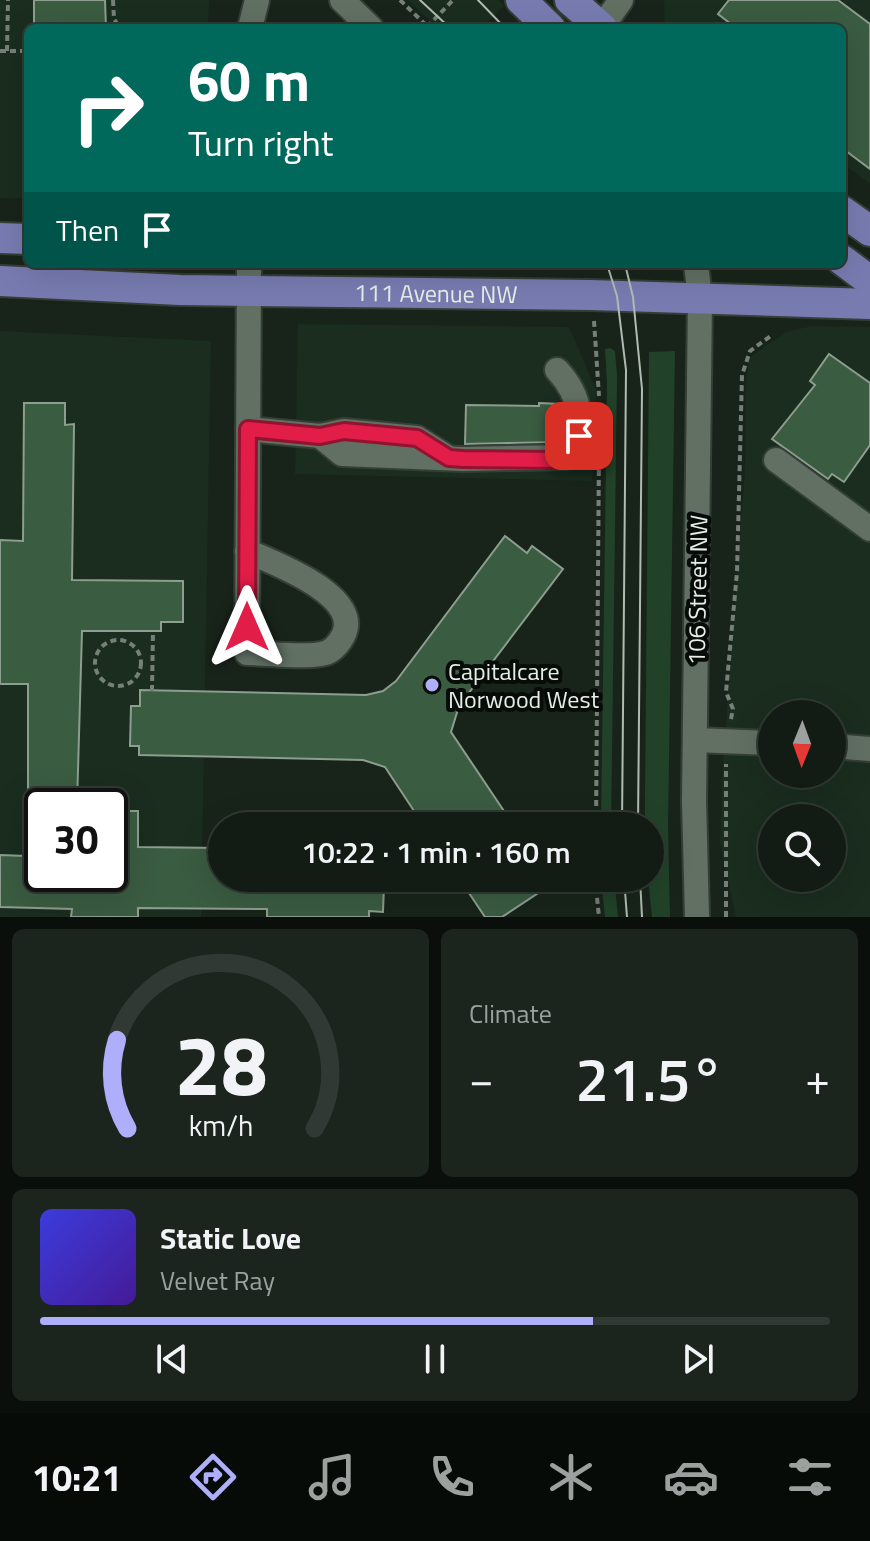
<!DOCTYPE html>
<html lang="en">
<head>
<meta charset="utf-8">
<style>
  body { margin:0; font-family:"Titillium Web",sans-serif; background:#1b241d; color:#f1f3f6; height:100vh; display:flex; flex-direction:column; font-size:30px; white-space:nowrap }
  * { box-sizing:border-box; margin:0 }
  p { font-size:26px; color:#9ca1a0 }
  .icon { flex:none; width:44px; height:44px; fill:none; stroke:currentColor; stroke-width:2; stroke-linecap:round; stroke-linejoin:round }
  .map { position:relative; height:917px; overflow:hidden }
  .sheet { display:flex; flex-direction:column; gap:12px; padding:12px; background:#0a0f0b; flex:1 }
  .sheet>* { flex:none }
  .hud { position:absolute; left:24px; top:24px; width:822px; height:244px; border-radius:12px; box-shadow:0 8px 32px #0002,0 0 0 2px #313934; background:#00695c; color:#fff; overflow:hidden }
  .needle { width:52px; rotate:181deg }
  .fabs { position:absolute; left:758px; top:700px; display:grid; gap:16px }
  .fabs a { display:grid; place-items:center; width:88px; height:88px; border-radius:50%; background:#121b14; box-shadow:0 8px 32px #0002,0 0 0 2px #313934; font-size:40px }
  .speed { position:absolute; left:24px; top:788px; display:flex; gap:16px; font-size:40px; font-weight:700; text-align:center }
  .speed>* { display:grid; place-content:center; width:104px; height:104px; border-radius:50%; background:#121b14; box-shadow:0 8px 32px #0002,0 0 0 2px #313934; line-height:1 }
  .speed .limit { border:4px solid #111; border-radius:12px; background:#fff; color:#111 }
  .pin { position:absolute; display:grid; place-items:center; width:68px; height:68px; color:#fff; margin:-34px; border-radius:16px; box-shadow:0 4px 12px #0006 }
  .me { position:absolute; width:88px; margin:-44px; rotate:0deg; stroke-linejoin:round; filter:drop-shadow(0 0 6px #0008) }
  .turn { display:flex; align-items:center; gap:28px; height:168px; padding:0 32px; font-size:36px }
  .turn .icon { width:104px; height:104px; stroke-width:2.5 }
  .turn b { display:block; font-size:56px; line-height:68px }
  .then { display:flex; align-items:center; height:76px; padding:0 32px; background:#0003; gap:16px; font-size:30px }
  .big { font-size:60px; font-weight:600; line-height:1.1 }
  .sheet .widget { flex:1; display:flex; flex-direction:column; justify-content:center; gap:12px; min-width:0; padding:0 28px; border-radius:12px; background:#1b241d }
  .sheet .dial { align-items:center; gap:0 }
  .dial svg { height:208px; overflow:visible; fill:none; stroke:#313934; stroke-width:7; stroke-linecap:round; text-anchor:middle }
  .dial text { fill:#f1f3f6; stroke:none }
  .song { display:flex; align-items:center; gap:24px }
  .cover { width:96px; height:96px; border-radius:12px; background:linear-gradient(135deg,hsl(240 70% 55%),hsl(260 70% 35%)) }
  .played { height:8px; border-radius:4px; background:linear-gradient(90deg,#afaefa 70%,#313934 70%) }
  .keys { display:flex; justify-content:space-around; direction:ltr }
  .heat { display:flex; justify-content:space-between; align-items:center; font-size:44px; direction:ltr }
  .sheet .tiles { flex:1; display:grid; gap:12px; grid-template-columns:1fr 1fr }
  .widget:last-child { grid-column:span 2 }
  .trip { position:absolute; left:208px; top:812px; width:456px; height:80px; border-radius:40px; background:#121b14; box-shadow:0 8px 32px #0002,0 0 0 2px #313934; font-weight:600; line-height:80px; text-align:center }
  .menu { display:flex; height:128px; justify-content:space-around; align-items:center; background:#070b08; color:#9ca1a0 }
  .menu .icon { width:56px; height:56px }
  .menu .selected { color:#afaefa }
  .menu b { font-size:36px; color:#f1f3f6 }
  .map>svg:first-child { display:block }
  .built { fill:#1a2d1e; fill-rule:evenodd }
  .green { fill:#214229 }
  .building { fill:#3a5c41; stroke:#8d9d8f; stroke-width:2 }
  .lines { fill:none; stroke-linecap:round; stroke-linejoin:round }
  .minor-casing { stroke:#353e37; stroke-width:28 }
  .major-casing { stroke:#353e37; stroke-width:34 }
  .path { stroke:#768078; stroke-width:4; stroke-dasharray:6 4; stroke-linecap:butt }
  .minor { stroke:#617063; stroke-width:24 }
  .major { stroke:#787bb0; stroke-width:30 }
  .tram { stroke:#b1bbb3; stroke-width:2 }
  .route-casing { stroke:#92132f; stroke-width:20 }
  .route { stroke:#e11d48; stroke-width:14 }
  .poi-dot { fill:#afaefa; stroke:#070c08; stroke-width:3 }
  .labels { text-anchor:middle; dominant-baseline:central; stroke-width:8; stroke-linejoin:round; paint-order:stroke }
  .street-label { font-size:24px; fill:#e5eee7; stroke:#070c08 }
  .poi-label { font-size:24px; fill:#e5eee7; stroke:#070c08; text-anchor:start }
</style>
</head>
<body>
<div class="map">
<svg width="870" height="917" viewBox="0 0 870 917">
  <rect width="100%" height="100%" fill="#18241a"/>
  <g class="built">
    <path d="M0,0H209L208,28H28V198H0Z"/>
    <path d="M408,0H498L504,6L482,28H438Z"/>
    <path d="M664,0H870V184L842,163V28H665Z"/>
    <path d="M298,324L569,327L596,390L592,481L295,474Z"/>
    <path d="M812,326L870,327V917H736L720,842L723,763L745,470L746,383L749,358L786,332ZM772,714H832V774H772ZM772,818H832V878H772Z"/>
    <path d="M0,331L211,341L201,917H0ZM42,806H110V874H42Z"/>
  </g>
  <g class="green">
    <path d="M610,348L615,351L617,376L611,826H601L607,383L605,349Z"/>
    <path d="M675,351L668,826L670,917H652L648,878L650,826H645V797L649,352Z"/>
    <path d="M601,878H614L618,917H605Z"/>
  </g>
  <g class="building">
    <path d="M34,0H105L106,28H34Z"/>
    <path d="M729,0H838L870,24V169L842,148V28H736L718,14Z"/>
    <path d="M829,354L870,383V445L844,482L832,474L828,479L772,439L815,385L810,381Z"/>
    <path d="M24,403H65V425L74,424L72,580L183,581V622H161V631H82L77,805L36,806L37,789H28V684H0V540L23,541Z"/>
    <path d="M539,403L560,404L559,442L465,444L466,405L539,406Z"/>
    <path d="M505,536L527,553L532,546L563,569L459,706L451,732L514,826H424L385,767L363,760L139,755V746H130L131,706H140V690L366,695L383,691L396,681Z"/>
    <path d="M110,811H138V847L222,848V878H370V885H384L383,912L369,911V917H267V909L138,908V917H71L72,909L0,907V855L26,856V863H36V874H110Z"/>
    <path d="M459,878H561L502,917H485Z"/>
  </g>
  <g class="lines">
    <defs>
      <g id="minor">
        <path d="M342,0L371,28"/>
        <path d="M250,28L257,0"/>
        <path d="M601,28L621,0"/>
        <path d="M696,264L700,299L694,801L697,917"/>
        <path d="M248,429L320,436L344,431L417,438L447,457"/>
        <path d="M320,436L342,454L463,459L566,457C591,433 579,393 557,370"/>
        <path d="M776,460L870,529"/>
        <path d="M247,551C274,563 364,596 343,636C338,645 331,653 321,654C297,658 270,653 247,653L249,264"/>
        <path d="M695,740L772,743"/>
        <path d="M832,746L870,749"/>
      </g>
      <g id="major">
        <path d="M521,0L550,28"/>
        <path d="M570,0L602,28"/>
        <path d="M842,211L870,231"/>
        <path d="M0,238L28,239"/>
        <path d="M842,260L870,281"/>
        <path id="s1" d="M0,281L180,290L591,295L870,304"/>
      </g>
    </defs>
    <use href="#minor" class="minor-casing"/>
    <use href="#major" class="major-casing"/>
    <g class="path">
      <path d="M113,0L114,19L120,28"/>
      <path d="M400,0L429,28"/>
      <path d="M427,27L453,0"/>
      <path d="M0,51H28"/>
      <path d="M7,51L8,0"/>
      <path d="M594,321L599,396"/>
      <circle cx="118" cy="663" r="23"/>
      <path d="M152,691L153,631"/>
      <path d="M731,719L733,709L726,692L737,572L742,375L750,351L772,335"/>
      <path d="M596,826L599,448"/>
      <path d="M595,878L599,917"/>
      <path d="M726,917V764"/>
    </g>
    <use href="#minor" class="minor"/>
    <use href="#major" class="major"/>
    <g class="tram">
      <path d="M420,0L450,28"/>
      <path d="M478,0L505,28"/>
      <path d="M607,264L617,296L626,370L622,826"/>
      <path d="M625,264L633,297L642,389L638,826"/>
      <path d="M624,878L627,917"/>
      <path d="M640,878L642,917"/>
    </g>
  </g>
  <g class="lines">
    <defs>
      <path id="route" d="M247,627L248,429L320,436L344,431L417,438L449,458L463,459L554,460C569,457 575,451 579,436"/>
    </defs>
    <use href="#route" class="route-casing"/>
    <use href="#route" class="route"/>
  </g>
  <circle class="poi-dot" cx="432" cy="685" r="8"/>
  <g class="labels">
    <g class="street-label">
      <text stroke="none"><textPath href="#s1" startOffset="436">111 Avenue NW</textPath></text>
      <text transform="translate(697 590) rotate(-89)">106 Street NW</text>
    </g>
    <g class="poi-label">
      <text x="448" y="671">Capitalcare<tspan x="448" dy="28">Norwood West</tspan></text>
    </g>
  </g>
</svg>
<div class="fabs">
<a><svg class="needle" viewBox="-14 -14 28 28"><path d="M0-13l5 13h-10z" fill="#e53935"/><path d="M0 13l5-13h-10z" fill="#9ca1a0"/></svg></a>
<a><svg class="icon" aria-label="search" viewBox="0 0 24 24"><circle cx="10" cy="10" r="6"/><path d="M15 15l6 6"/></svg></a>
</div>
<div class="speed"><div class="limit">30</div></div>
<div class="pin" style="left:579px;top:436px;background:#d93025"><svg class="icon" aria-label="arrive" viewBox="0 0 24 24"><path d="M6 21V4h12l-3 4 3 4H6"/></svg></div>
<svg class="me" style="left:247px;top:627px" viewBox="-20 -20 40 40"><path d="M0-17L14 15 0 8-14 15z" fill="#e11d48" stroke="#fff" stroke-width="4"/></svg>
<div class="trip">10:22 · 1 min · 160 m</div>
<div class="hud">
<div class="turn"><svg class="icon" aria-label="right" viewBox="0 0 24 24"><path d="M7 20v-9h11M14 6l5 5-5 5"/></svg><div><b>60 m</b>Turn right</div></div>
<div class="then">Then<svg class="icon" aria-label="arrive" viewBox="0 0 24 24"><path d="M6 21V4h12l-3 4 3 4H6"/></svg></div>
</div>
</div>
<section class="sheet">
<div class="tiles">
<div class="widget dial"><svg viewBox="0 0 100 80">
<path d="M14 69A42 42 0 1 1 86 69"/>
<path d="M14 69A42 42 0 0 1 10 35" stroke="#afaefa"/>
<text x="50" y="56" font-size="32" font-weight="700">28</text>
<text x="50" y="72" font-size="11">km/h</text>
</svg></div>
<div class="widget"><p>Climate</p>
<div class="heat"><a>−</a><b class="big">21.5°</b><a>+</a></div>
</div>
<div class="widget">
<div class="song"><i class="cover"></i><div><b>Static Love</b><p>Velvet Ray</p></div></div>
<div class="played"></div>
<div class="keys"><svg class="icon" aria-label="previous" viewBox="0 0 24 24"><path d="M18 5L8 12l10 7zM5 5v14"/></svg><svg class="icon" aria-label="pause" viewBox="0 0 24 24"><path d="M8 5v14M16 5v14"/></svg><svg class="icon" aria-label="next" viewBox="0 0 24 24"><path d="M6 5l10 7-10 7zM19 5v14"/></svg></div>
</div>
</div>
</section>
<nav class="menu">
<b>10:21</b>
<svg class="icon selected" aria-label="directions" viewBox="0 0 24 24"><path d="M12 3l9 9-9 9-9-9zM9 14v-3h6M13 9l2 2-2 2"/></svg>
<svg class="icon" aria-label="music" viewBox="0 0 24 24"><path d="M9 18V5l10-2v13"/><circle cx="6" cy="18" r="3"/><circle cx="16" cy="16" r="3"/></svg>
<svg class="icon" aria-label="phone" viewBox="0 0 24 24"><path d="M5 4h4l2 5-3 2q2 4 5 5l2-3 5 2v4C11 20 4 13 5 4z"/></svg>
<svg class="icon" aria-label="climate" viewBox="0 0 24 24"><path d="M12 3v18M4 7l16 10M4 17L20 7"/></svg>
<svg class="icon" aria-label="car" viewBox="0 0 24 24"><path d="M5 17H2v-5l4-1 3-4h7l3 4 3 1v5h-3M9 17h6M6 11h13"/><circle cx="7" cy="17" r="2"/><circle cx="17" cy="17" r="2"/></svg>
<svg class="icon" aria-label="filters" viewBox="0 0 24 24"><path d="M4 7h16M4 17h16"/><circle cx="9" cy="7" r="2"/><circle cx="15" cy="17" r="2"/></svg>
</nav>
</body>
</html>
